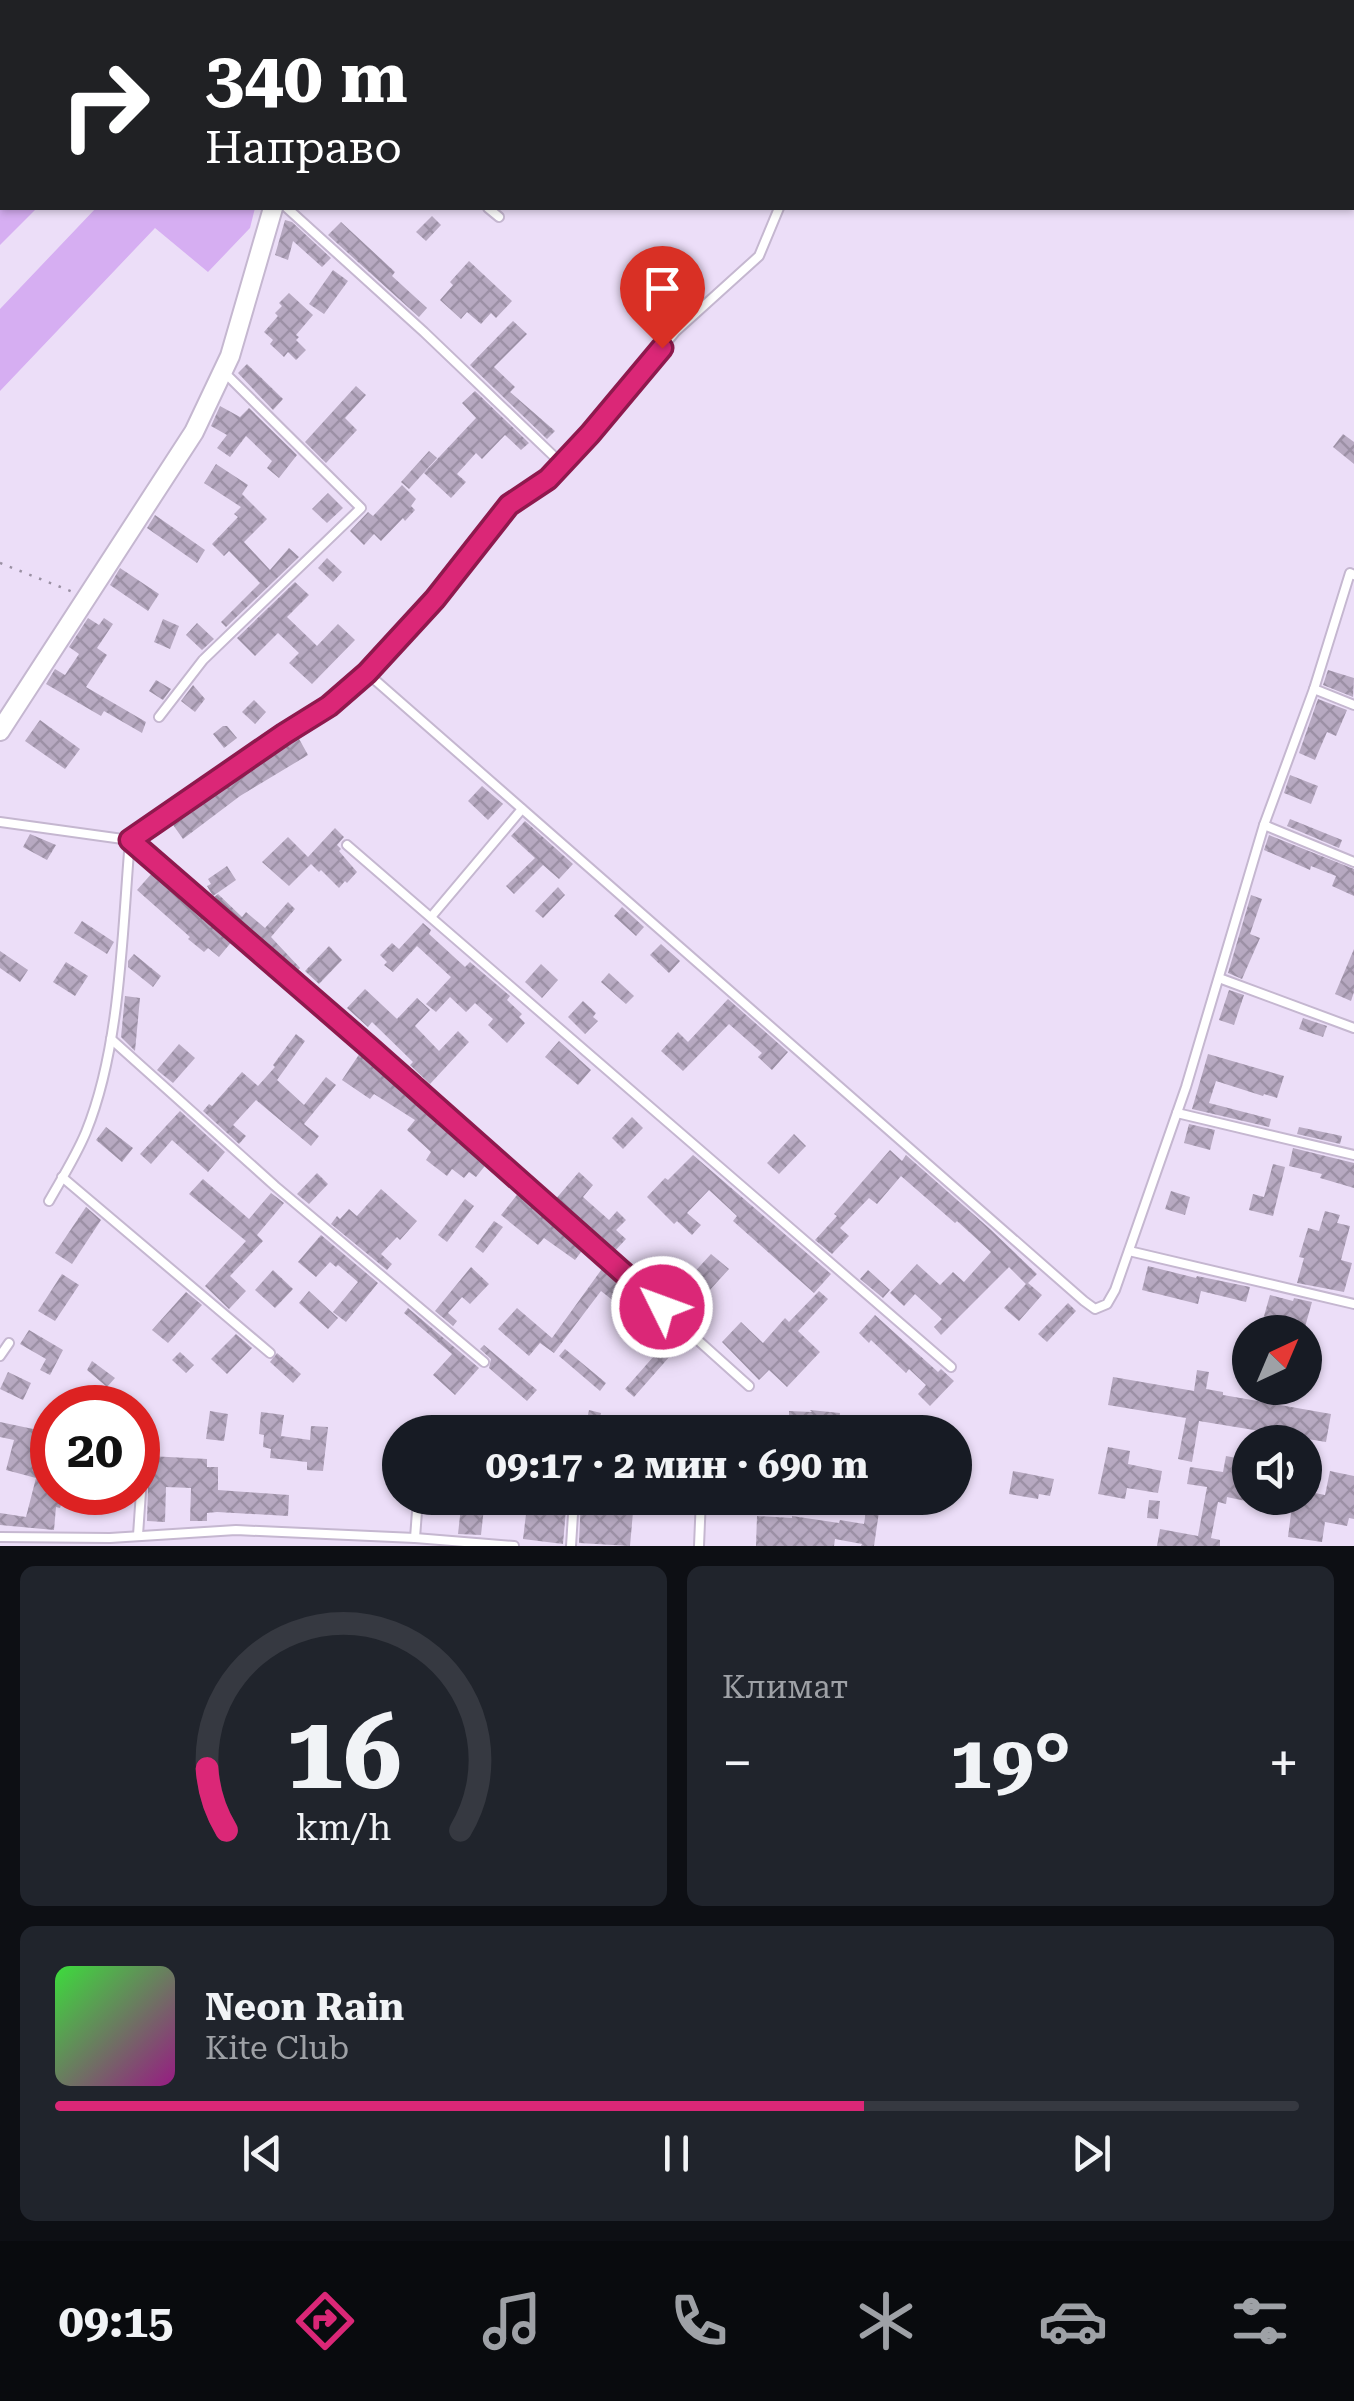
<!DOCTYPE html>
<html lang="ru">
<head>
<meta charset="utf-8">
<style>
  body { margin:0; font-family:"Roboto Serif",serif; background:#20242c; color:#f1f3f6; height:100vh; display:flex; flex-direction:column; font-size:38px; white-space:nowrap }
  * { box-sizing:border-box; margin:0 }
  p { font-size:32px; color:#9ea1a6 }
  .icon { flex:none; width:55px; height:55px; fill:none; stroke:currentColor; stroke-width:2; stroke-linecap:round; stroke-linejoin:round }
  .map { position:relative; height:1546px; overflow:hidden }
  .panel { display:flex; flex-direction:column; gap:20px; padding:20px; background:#0d0f14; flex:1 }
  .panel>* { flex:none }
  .hud { position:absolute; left:0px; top:0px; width:1355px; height:210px; box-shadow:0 2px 8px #0004; background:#202124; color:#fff; overflow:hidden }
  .needle { width:65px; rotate:44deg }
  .controls { position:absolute; left:1232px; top:1315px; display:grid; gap:20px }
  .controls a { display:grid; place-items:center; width:90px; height:90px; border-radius:50%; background:#171b24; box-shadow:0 2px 8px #0004; font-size:50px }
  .speed { position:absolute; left:30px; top:1385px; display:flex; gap:20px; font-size:50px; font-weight:700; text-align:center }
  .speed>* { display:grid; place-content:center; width:130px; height:130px; border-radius:50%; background:#171b24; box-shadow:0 2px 8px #0004; line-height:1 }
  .speed .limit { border:15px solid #d22; background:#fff; color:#111 }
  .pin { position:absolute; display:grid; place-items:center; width:85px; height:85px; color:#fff; margin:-102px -42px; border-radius:50% 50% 50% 0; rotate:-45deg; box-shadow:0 0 10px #0007 }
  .pin .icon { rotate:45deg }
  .me { position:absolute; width:110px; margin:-55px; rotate:312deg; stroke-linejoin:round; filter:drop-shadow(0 0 8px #0008) }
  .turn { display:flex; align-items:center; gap:35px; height:210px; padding:0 40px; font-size:45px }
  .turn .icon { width:130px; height:130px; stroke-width:2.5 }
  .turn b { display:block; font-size:70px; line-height:85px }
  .big { font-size:75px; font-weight:700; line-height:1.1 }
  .panel .widget { flex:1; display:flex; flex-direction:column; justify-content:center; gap:15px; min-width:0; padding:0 35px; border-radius:15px; background:#20242c }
  .panel .dial { align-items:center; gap:0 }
  .dial svg { height:260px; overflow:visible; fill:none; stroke:#363941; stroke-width:7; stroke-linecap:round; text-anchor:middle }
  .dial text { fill:#f1f3f6; stroke:none }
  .song { display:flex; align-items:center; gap:30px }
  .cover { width:120px; height:120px; border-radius:15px; background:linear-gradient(135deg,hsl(120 70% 55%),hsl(310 70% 35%)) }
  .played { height:10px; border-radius:5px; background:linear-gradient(90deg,#db2777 65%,#363941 65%) }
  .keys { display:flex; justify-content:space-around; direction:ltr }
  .heat { display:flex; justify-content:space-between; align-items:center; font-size:55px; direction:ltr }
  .panel .tiles { flex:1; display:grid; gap:20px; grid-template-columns:1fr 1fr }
  .widget:last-child { grid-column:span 2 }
  .trip { position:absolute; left:382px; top:1415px; width:590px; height:100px; border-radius:50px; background:#171b24; box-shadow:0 2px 8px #0004; font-weight:700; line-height:100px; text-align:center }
  .tab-bar { display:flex; height:160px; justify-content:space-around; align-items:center; background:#090b0e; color:#9ea1a6 }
  .tab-bar .icon { width:70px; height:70px }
  .tab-bar .active { color:#db2777 }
  .tab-bar b { font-size:45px; color:#f1f3f6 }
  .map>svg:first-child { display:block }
  .grass { fill:#d6aef2 }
  .building { fill:url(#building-cross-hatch) }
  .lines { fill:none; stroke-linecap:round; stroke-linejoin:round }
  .service-casing { stroke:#c5b7d0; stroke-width:12 }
  .tertiary-casing { stroke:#c5b7d0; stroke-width:22 }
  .path { stroke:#9a90a3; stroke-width:2.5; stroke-dasharray:2.5 8; stroke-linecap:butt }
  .service { stroke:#fff; stroke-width:8 }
  .tertiary { stroke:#fff; stroke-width:18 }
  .route-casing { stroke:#8e194d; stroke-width:25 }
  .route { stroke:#db2777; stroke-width:18 }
</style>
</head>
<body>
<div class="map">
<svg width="1354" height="1546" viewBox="0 0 1354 1546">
  <defs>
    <pattern id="building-cross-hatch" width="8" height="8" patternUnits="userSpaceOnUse" patternTransform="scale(2.5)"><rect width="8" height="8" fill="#b7a9c1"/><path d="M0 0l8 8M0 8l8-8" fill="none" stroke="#9c90a5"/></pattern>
  </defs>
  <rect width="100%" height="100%" fill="#ecdef8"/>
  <g class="grass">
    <path d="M2,146V208H37L0,245V148Z"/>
    <path d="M96,208H255L250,228L208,272L155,228L0,391V309Z"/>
  </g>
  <g class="building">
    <path d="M432,216L441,225L426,241L416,232Z"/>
    <path d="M285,220L292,222L331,258L322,267L293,241L288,260L275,255Z"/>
    <path d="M341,222L395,272L392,276L427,308L419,317L328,235Z"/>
    <path d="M469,261L512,301L496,318L491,313L481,324L467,312L461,319L440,300L453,285L450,282Z"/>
    <path d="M333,270L348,281L324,314L309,304Z"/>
    <path d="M289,293L313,315L296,335L299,337L296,340L306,350L296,360L288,352L284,357L270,344L273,340L264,332L278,316L275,313L282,306L279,303Z"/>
    <path d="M513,321L527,334L494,367L515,387L510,392L555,431L547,439L470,365Z"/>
    <path d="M247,364L283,399L273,410L238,373Z"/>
    <path d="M356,386L366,395L345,418L357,430L326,463L305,442Z"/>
    <path d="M475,391L529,443L521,450L505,435L482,459L476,453L457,474L466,482L451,498L424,473L476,418L462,403Z"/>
    <path d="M220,406L240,417L249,408L297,455L279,478L267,468L272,461L246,436L230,457L217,448L227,435L211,426Z"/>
    <path d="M1343,434L1354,442V464L1333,447Z"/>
    <path d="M429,451L437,458L409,489L401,482Z"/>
    <path d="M216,464L248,485L242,494L267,519L244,542L270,570L289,548L299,557L226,627L221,622L260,583L229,551L224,556L212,544L238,517L234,514L241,507L204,483Z"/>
    <path d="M402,485L416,499L411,506L415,510L405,521L403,518L381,541L374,534L364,545L350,531L368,512L373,516Z"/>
    <path d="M328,493L343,508L327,523L312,509Z"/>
    <path d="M155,515L205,550L197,563L147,528Z"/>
    <path d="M327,558L342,572L333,582L318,568Z"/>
    <path d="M120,568L159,594L148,611L110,585Z"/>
    <path d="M295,582L309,595L287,617L311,640L317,646L338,624L355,640L312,684L289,663L299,653L278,633L255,656L237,638Z"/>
    <path d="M88,618L99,625L104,618L113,624L97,648L107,655L86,687L146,722L142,733L104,711L101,716L46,684L55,669L65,675L79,654L69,647Z"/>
    <path d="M163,619L179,626L170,649L154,642Z"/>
    <path d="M197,623L214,639L202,650L186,635Z"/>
    <path d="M1328,670L1354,678L1353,697L1323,685Z"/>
    <path d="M156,680L171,689L163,700L149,691Z"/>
    <path d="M193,685L205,699L195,712L181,701Z"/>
    <path d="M1318,699L1347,710L1336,736L1327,732L1315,760L1299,753Z"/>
    <path d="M254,700L266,712L255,724L242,712Z"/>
    <path d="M40,720L80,749L65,769L25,741Z"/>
    <path d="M223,726H227L237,738L224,748L213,734Z"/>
    <path d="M298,737L308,755L240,796L183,839L171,822L248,768Z"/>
    <path d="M1290,775L1318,786L1311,804L1284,793Z"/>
    <path d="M482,786L503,804L488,820L468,801Z"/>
    <path d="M1290,819L1342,840L1339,848L1287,826Z"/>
    <path d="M525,821L573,864L559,879L543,865L514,894L506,886L535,858L511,836Z"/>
    <path d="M335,828L344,837L337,845L341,849L339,851L357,872L347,883L345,881L339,888L321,870L319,872L311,864L289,886L262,862L288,837L308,857Z"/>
    <path d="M30,834L56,845L47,860L23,847Z"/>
    <path d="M1269,835L1354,869V896L1332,886L1336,876L1311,866L1310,870L1264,850Z"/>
    <path d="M227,866L236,880L213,896L207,886L211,884L208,879Z"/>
    <path d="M153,872L233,940L219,957L208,948L204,952L188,939L190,937L137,890Z"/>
    <path d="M558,887L565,895L543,918L535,911Z"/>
    <path d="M218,894L242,917L246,912L265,928L288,902L295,909L271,937L300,968L295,974L223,911L214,897Z"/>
    <path d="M1251,895L1262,899L1250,934L1260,938L1242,979L1228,973Z"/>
    <path d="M622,907L644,927L636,936L614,916Z"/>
    <path d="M82,921L114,942L107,954L74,933Z"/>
    <path d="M423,923L431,930L429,934L465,967L470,962L510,996L507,1000L522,1014L519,1017L525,1023L507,1043L488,1025L493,1019L475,1003L466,1012L450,997L436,1012L426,1004L451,977L417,946L393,972L384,965L387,962L380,955L392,943L399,949Z"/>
    <path d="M661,944L680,961L669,973L650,955Z"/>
    <path d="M329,946L342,960L319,984L305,971Z"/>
    <path d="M1354,949V992L1351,1001L1335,994Z"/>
    <path d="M0,951L28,970L20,982L0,968Z"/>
    <path d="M134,954L161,976L153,987L128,967V961Z"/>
    <path d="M66,962L88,976L75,996L53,982Z"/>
    <path d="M541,964L558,980L542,998L525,982Z"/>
    <path d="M609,973L634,996L626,1004L601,982Z"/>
    <path d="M365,989L397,1019L417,998L430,1010L415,1026L439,1051L458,1031L469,1042L430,1084L410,1065L413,1062L372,1022L368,1027L347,1008Z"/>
    <path d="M1229,990L1244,995L1234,1025L1219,1020Z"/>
    <path d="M125,996L140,998L135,1051L121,1037Z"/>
    <path d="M728,999L788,1052L772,1070L758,1057L762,1053L729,1024L683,1071L661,1051L678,1032L688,1042Z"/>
    <path d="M583,1001L596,1013L593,1017L598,1021L585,1034L568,1017Z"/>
    <path d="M1303,1018L1327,1026L1323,1037L1299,1029Z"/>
    <path d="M296,1034L305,1041L277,1080L304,1105L326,1077L336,1085L304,1124L319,1136L311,1146L256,1100L233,1125L246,1136L239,1144L203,1111L209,1104L212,1106L242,1072L258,1086L275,1067L273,1065Z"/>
    <path d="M559,1041L591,1070L578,1085L545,1057Z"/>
    <path d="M179,1044L195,1058L173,1083L157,1070Z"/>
    <path d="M360,1053L400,1085L397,1088L420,1102L488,1162L476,1177L469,1172L464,1178L452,1169L447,1176L426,1160L431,1152L407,1130L415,1120L374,1094L370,1099L342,1080Z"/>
    <path d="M1208,1054L1284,1076L1277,1098L1264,1094L1263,1096L1216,1081L1209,1103L1271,1119L1269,1127L1192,1109Z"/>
    <path d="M180,1111L225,1152L208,1172L172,1140L151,1164L140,1154Z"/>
    <path d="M632,1117L643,1128L623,1149L612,1138Z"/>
    <path d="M1189,1124L1215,1130L1210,1150L1184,1143Z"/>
    <path d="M106,1127L133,1148L122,1162L96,1140Z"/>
    <path d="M1299,1127L1342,1136L1340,1144L1297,1134Z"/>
    <path d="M794,1134L806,1146L779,1174L767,1163Z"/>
    <path d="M1293,1148L1354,1163V1188L1320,1178L1322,1174L1289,1166Z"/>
    <path d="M890,1150L902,1161L906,1155L990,1229L1037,1274L1028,1283L1042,1295L1019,1321L1004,1308L1026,1284L1009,1267L941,1335L934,1327L942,1319L915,1294L904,1306L890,1293L917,1264L940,1285L953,1272L964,1282L991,1252L957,1221L955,1223L901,1176L877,1204L869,1198L840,1228L849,1236L832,1254L815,1240L837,1216L834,1214Z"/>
    <path d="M693,1155L831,1274L814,1293L733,1221L737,1216L709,1190L687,1213L701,1225L692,1235L677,1221L674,1224L647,1197L665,1178L668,1180Z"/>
    <path d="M1273,1164L1285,1167L1273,1216L1249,1210L1253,1194L1264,1197Z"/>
    <path d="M579,1172L593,1185L583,1197L609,1220L617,1211L626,1220L616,1230L626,1239L613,1253L554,1201Z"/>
    <path d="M317,1173L328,1184L309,1204L297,1194Z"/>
    <path d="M203,1179L249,1219L271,1193L284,1203L257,1235L263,1241L230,1276L246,1291L229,1309L205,1286L246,1241L189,1194Z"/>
    <path d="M381,1189L417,1221L400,1240L397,1237L381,1254L392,1264L387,1270L331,1224L337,1216L340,1219L349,1209L357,1216Z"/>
    <path d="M520,1191L584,1248L575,1260L544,1238L538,1245L501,1215Z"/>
    <path d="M1171,1191L1190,1197L1185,1215L1165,1209Z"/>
    <path d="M465,1199L474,1206L447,1242L438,1235Z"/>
    <path d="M86,1207L101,1220L72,1264L55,1253Z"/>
    <path d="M1325,1211L1340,1215L1337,1223L1350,1226L1341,1260L1352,1263L1344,1292L1297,1283L1304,1258L1299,1257L1308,1228L1319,1231Z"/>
    <path d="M494,1221L503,1227L483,1253L475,1247Z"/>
    <path d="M321,1235L378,1283L346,1322L333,1312L358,1282L338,1265L336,1267L330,1262L316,1277L298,1262Z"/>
    <path d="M711,1254L729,1269L684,1318L667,1302Z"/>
    <path d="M604,1266L685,1339L634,1397L625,1389L654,1356L639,1343L647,1335L627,1317L630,1314L601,1291L554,1353L540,1343L529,1356L498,1329L517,1308L552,1338Z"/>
    <path d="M1148,1266L1196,1278L1197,1276L1250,1287L1246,1302L1201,1291L1198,1304L1142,1290Z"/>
    <path d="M471,1267L489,1284L470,1304L462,1297L448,1313L457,1321L453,1326L435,1311Z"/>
    <path d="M273,1270L293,1289L275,1308L255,1290Z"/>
    <path d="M868,1270L890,1290L883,1298L860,1279Z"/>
    <path d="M62,1274L79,1285L55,1321L38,1311Z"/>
    <path d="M309,1291L338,1318L328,1329L299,1303Z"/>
    <path d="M819,1291L828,1299L798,1331L820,1352L787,1387L769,1370L759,1380L722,1342L741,1322L763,1343L785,1318L789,1322Z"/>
    <path d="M186,1292L202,1305L168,1343L152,1330Z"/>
    <path d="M1270,1295L1293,1301L1294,1298L1312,1302L1305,1327L1264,1316Z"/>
    <path d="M1068,1303L1076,1311L1047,1342L1038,1334Z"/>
    <path d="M408,1308L479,1368L455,1395L433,1375L452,1354L404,1313Z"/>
    <path d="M875,1315L938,1372L941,1369L954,1381L930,1406L918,1394L926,1385L909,1369L906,1373L871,1340L869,1343L859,1333Z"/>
    <path d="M29,1330L63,1350L50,1375L40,1370L46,1359L20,1344Z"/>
    <path d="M236,1334L252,1348L227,1374L211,1359Z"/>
    <path d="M484,1345L537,1390L527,1401L489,1368L491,1359L480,1349Z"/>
    <path d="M565,1349L606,1383L600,1391L559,1356Z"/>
    <path d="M180,1352L194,1365L186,1373L172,1360Z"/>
    <path d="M277,1353L301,1374L293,1383L270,1362Z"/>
    <path d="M92,1361L115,1378L107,1387L87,1370Z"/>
    <path d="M1197,1370L1209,1372L1206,1389L1223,1392V1395L1331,1414L1326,1442L1199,1421L1192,1462L1178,1459L1186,1418L1108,1405L1113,1377L1194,1391Z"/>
    <path d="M8,1372L31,1383L23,1400L0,1389Z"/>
    <path d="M81,1388L95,1390L93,1408L79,1406Z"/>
    <path d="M589,1410L601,1413L597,1432H585Z"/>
    <path d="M810,1410L840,1413L838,1429L829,1428V1432H817V1429H789V1411L812,1412Z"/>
    <path d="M210,1411L228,1414L224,1441L206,1439Z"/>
    <path d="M261,1412L284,1415L281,1436L310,1440L311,1426L328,1427L323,1471L307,1470V1462L270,1458L271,1449L263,1447L264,1435L259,1434Z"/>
    <path d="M0,1422L52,1433V1492H83L79,1509L61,1505L60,1508L56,1507L54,1530L0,1525V1513L26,1517L36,1478L6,1470L14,1440L0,1437Z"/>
    <path d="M1108,1447L1130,1451L1128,1464L1162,1471L1158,1493L1127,1488L1125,1499L1098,1494Z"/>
    <path d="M149,1456L207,1459V1467H218V1490L289,1495L288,1516L217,1512L207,1513V1521H190L191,1488L166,1487L165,1522L147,1521Z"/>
    <path d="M1226,1456L1241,1459L1238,1476L1250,1478V1502L1227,1497L1226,1504L1218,1502L1211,1538L1220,1540V1546H1157L1160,1529L1198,1536L1207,1487L1187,1484L1190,1467L1223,1472Z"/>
    <path d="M1013,1471L1054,1479L1050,1496L1039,1494L1038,1499L1009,1494Z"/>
    <path d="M1330,1471L1354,1476V1519L1349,1518L1347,1526L1325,1522L1322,1542L1288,1537L1293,1498H1305V1491L1325,1495Z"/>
    <path d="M462,1498H485L481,1535L458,1534Z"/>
    <path d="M528,1498H567L563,1544L523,1539Z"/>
    <path d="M581,1498H686L685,1515L633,1512L630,1546L579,1543Z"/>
    <rect x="715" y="1498" width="13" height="15"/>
    <path d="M868,1498H881L874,1546H861L862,1544L835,1539L834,1546H756L757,1516L792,1518V1516L839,1523L840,1520L864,1524Z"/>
    <path d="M1149,1500L1160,1501L1158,1519L1147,1518Z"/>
  </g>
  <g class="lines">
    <defs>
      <g id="service">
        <path d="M1352,101H1354"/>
        <path d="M287,208L424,332L562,464"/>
        <path d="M488,208L499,217"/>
        <path d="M367,673L435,599L509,505L548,479L590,434L676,331L759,256L779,208"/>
        <path d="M1314,689L1354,705"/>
        <path d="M159,717L203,660L361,508L223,371"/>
        <path d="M0,822L130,840L477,1142L749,1386"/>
        <path d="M1264,825L1354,862"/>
        <path d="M347,845L951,1367"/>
        <path d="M431,917L522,809"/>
        <path d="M1219,978L1354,1028"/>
        <path d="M111,1039L275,1186L484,1362"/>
        <path d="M1177,1113L1354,1155"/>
        <path d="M62,1177L270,1353"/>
        <path d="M49,1201C62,1178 76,1156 86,1132C121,1046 122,932 130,840L284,734L329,706L367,673L1084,1301L1095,1309L1107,1304L1115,1290L1186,1087L1264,825L1314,689L1350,573L1354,575"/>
        <path d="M1129,1251L1354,1304"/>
        <path d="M0,1356L9,1343"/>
        <path d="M138,1535L143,1463"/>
        <path d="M0,1537L110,1538L236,1530L415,1538L514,1546"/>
        <path d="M415,1538L418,1498"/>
        <path d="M571,1546L574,1498"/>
        <path d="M699,1546L701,1498"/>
      </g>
      <g id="tertiary">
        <path d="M330,2L331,0"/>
        <path d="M0,731L194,432L230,356L273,208"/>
      </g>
    </defs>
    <use href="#service" class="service-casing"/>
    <use href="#tertiary" class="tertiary-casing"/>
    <g class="path">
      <path d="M115,2L118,0"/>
      <path d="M0,117L2,115"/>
      <path d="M0,563L73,592"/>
    </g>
    <use href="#service" class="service"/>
    <use href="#tertiary" class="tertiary"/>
  </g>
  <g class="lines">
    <defs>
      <path id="route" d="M662,348L590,434L548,479L509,505L435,599L367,673L329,706L284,734L130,840L370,1048L662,1307"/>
    </defs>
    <use href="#route" class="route-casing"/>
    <use href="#route" class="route"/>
  </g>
</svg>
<div class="controls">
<a><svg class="needle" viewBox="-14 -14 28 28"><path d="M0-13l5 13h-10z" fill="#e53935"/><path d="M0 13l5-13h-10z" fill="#9ea1a6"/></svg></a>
<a><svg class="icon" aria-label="sound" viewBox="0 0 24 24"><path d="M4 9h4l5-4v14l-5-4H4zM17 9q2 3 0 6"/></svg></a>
</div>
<div class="speed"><div class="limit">20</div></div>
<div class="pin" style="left:662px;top:348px;background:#d93025"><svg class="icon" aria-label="arrive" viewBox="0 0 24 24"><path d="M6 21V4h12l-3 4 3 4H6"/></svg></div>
<svg class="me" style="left:662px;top:1307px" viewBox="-20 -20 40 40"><circle r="17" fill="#db2777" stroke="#fff" stroke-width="3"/><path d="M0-11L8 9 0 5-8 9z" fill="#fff"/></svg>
<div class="trip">09:17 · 2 мин · 690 m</div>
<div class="hud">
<div class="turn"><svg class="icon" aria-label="right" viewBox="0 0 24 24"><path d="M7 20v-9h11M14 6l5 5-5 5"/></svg><div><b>340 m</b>Направо</div></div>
</div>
</div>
<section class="panel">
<div class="tiles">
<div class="widget dial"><svg viewBox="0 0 100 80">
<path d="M14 69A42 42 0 1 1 86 69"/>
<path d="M14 69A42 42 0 0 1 8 50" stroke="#db2777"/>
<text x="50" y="56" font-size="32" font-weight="700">16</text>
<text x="50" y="72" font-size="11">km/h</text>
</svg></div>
<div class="widget"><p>Климат</p>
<div class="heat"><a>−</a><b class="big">19°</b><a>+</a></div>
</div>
<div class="widget">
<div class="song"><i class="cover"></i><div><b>Neon Rain</b><p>Kite Club</p></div></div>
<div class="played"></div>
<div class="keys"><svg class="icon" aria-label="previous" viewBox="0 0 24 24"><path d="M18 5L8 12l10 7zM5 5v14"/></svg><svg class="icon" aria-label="pause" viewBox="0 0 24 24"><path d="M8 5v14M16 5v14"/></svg><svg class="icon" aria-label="next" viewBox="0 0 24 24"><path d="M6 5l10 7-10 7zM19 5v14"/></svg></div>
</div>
</div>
</section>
<nav class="tab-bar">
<b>09:15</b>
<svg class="icon active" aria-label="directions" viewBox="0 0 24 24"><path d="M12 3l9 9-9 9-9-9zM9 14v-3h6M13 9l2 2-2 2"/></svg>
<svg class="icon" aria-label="music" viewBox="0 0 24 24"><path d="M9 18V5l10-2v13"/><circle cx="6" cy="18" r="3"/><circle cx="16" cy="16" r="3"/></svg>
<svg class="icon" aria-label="phone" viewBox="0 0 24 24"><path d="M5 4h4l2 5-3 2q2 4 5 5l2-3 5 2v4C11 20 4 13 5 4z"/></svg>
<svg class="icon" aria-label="climate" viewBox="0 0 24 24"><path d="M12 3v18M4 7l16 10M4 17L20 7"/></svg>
<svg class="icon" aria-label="car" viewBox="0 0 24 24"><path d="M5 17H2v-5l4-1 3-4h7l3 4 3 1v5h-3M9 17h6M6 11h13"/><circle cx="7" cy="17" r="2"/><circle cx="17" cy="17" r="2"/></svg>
<svg class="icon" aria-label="filters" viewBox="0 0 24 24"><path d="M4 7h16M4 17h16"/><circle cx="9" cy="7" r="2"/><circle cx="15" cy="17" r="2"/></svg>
</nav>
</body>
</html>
